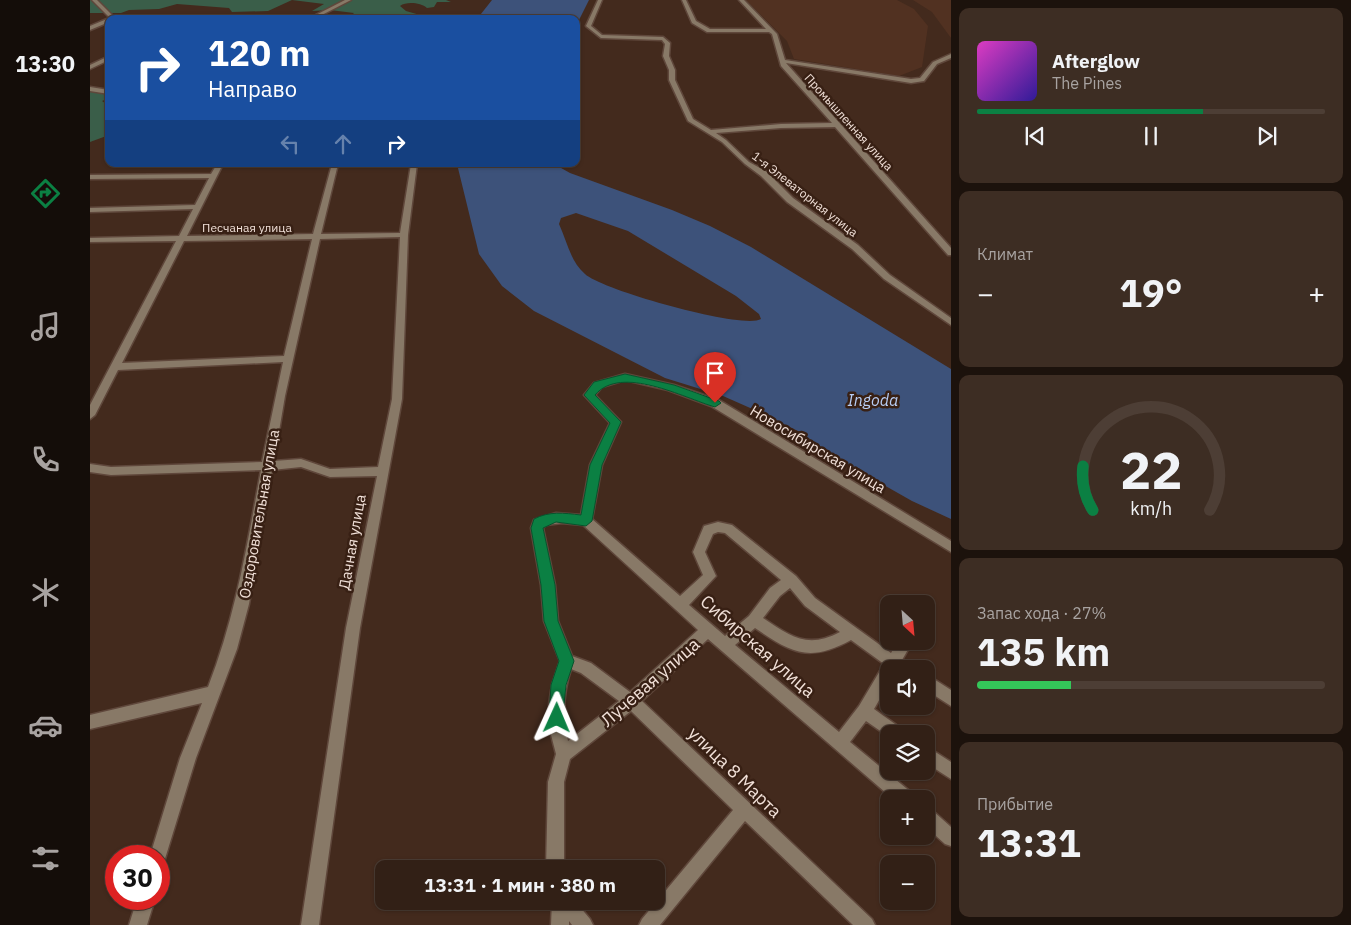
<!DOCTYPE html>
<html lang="ru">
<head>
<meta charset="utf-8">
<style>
  body { margin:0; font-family:"IBM Plex Sans",sans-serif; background:#3d2d23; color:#f1f3f6; height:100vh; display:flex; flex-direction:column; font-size:19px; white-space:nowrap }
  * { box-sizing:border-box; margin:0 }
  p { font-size:16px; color:#a8a3a1 }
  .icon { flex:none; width:28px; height:28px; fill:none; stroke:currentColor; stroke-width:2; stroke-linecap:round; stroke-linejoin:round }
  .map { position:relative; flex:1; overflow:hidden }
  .panel { display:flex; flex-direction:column; gap:8px; padding:8px; background:#1c120c; width:400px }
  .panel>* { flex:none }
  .banner { position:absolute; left:15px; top:15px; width:475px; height:152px; border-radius:10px; box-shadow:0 1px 4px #0004,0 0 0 1px #4d3e35; background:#1a4fa0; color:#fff; overflow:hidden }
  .needle { width:32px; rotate:154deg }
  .buttons { position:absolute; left:790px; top:595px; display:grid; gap:10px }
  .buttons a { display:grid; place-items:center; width:55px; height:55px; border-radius:10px; background:#322016; box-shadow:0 1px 4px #0004,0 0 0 1px #4d3e35; font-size:25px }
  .speed { position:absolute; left:15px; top:845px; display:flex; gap:10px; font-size:25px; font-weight:700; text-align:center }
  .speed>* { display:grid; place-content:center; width:65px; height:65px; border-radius:50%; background:#322016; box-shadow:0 1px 4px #0004,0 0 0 1px #4d3e35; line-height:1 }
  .speed .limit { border:8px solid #d22; background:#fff; color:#111 }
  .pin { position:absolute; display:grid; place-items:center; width:42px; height:42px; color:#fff; margin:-51px -21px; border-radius:50% 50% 50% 0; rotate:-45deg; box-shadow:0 0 5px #0007 }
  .pin .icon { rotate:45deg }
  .me { position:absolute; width:55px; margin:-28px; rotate:1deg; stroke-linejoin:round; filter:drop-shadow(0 0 4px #0008) }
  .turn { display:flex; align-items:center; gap:18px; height:105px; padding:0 20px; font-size:22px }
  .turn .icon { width:65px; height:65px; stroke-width:2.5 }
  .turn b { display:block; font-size:35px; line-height:42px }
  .lanes { display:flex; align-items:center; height:48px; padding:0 20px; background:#0003; justify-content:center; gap:25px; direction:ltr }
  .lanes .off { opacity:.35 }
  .big { font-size:38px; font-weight:700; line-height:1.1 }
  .panel .widget { flex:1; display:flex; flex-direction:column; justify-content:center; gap:8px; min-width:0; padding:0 18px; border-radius:10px; background:#3d2d23 }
  .panel .dial { align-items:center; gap:0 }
  .dial svg { height:130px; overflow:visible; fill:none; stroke:#4d3e35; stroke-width:7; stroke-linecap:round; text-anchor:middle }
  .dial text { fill:#f1f3f6; stroke:none }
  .song { display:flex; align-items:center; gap:15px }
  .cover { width:60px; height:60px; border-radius:8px; background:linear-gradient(135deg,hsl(310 70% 55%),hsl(250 70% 35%)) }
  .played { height:5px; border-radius:2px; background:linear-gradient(90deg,#0b8043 65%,#4d3e35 65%) }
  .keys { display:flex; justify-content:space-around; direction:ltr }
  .heat { display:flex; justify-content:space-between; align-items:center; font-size:28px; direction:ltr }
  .charge { height:8px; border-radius:4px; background:linear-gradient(90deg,#34c759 27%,#4d3e35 0) }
  .trip { position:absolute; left:285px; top:860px; width:290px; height:50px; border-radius:10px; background:#322016; box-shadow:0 1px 4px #0004,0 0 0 1px #4d3e35; font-weight:700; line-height:50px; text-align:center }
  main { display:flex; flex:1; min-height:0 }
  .tab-bar { display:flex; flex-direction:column; width:90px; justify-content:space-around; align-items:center; background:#140d09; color:#a8a3a1 }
  .tab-bar .icon { width:35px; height:35px }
  .tab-bar .active { color:#0b8043 }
  .tab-bar b { font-size:22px; color:#f1f3f6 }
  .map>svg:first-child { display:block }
  .built { fill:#513121 }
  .green { fill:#3a5e49 }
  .water { fill:#3d527a; fill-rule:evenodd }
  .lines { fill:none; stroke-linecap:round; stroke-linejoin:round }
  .minor-casing { stroke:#5f473b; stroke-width:3 }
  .minor { fill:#887967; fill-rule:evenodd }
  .route { fill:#0b8043; stroke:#07532c }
  .labels { text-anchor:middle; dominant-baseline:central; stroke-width:5; stroke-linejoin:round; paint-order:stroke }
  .far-street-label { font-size:12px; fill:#f1e0d8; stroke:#382014 }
  .street-label { font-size:15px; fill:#f1e0d8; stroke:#382014 }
  .water-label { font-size:16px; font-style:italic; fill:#b8cef6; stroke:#382014 }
  .near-street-label { font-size:18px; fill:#f1e0d8; stroke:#382014 }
</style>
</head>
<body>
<main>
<nav class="tab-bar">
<b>13:30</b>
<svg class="icon active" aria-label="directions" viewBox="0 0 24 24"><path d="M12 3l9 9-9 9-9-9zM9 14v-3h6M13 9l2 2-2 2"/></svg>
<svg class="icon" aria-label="music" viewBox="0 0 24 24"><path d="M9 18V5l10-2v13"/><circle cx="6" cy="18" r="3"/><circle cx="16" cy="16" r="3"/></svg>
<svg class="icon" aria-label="phone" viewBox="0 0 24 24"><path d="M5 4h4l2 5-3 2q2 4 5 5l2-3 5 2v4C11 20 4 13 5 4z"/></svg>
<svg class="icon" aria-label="climate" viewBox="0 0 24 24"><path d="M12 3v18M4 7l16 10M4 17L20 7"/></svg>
<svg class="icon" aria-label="car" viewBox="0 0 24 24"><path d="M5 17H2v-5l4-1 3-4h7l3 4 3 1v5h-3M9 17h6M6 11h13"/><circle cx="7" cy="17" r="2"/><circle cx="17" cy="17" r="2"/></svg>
<svg class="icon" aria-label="filters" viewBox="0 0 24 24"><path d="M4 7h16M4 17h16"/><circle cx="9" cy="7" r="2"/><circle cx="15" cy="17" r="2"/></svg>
</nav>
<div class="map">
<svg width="861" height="925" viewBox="0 0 861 925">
  <rect width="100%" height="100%" fill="#432a1d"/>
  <g class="built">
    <path d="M656,0H807L824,9L838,26L832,67L809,76L704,59L697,41Z"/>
    <path d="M823,0H861V38L842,12Z"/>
  </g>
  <g class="green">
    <path d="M0,0H356L361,2H347L344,7L337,8C331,3 317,1 310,6L316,11L337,17L334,19H258L264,13L240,10L222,11L234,4L202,0L178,11L142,12L139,8L87,4L69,9L39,10L31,13H0Z"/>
    <path d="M0,89L19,93V98L12,101L19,106V135L0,142Z"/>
  </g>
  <g class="water">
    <path d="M402,0H499L486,26V19H387Z"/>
    <path d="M367,164H464L480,173L582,210L620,226L661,247L861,369V519L822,501L748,459L710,432L667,411L633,396L575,378L444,311L412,286L389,254ZM486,213L538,231L646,296L669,314L671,319C653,330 512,290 495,274C480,261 477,241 469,224L471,218Z"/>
  </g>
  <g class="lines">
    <defs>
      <g id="minor">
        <path d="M2,0H7L26,19H21Z"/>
        <path d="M255,0H261L224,19H218Z"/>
        <path d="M508,0H512L501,26L512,35L573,37L580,43L579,56L585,70V80L603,119L621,130L691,124L742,123L691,66L682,34L679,32H617L602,23L592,0H596L606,21L620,29H676L649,0H654L687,34L695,60L821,79L830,78L843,62L861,54V58L847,64L834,81L821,83L696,63L861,248V255H858L745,127L691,128L626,133L636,140L659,162L677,172L703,198L768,245L800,275L861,318V325L794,279L762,249L697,202L671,176L655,164L632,142L598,121L579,80V70L573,56L575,44L572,40L511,38L496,26Z"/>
        <path d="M17,19H20L19,22L0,30V26Z"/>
        <path d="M19,56V60L0,69V65Z"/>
        <path d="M0,87L19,90V94L0,91Z"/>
        <path d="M127,164H133L97,236L223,234L242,164H248L231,234L310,233L321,164H327L318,235L312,399L270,628L229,925H211L256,628L287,476L240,477L211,467L182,470L159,604L147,649L106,758L74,862L69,864V856H60L90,758L112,703L0,729V715L118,687C146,615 157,545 171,470L21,475L0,472V464L21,467L172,462L193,362L28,370L5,415L0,419V405L86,241L0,242V238L89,236L103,209L0,212V208L105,205L119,178L0,179V175L121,174ZM310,237L302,399L288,467L240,469L211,459L184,461L195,396L230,239ZM222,239L194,356L32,363L94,241Z"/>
        <path d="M535,374L584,385L629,400L861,541V552L621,406L578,390L535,380L512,387L505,395L531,422L512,465L502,519L590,596L613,575L603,552L614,526L628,522L642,525L706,576L725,598L801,653L808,641H823L812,660L822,664L824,669H799V683L784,709L812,729L814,734H799V737L776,721L760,742L822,793L824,799H803L618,639L552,701L782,919L785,925H763L655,821L570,925H549L552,919L643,810L541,711L480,759L474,782V869H456L458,782L466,754L460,731L459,704L462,685L470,661L454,621L451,585L441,528L444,520L466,513L491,515L500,465L520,423L494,395L504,383ZM472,523L493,525L608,630L540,692L501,663L482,656L468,621L465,585L453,528L456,525ZM628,532L635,533L691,580L680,588L659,616L635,636L599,605L626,576L615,552L623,534ZM700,588L715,606L750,632C718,649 701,637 673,618L690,596ZM665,628C702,653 719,663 761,640L794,664L769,706L749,732L645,645ZM481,669L491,673L529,701L478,741C472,716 473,693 481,669Z"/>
        <path d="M836,674L861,690V706L836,690Z"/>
        <path d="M836,746L861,762V779L836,763Z"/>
        <path d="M836,808L842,810L861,827V846L855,844L836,827Z"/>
        <path d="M47,899H65L57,925H39Z"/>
        <path d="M462,901H485L500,919L503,925H482L479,921V925H461Z"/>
      </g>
    </defs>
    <use href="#minor" class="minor-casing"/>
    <use href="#minor" class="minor"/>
  </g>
  <path class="route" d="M535,374L584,385L629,401L631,403L625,407C594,398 531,364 505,395L531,422L512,465L502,521L496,526L466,522L453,528L465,585L468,621L484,661L476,685L472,723L467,725L462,723L459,718L461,685L469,661L454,621L451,585L441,528L444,519C459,511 474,513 491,515L500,465L520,423L494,395L504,382Z"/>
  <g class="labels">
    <g class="far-street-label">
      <text transform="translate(759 122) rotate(48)">Промышленная улица</text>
      <text transform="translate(715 194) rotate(38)">1-я Элеваторная улица</text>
      <text x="157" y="227">Песчаная улица</text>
    </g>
    <g class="street-label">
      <text transform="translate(728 449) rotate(31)">Новосибирская улица</text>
      <text transform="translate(169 514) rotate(-80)">Оздоровительная улица</text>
      <text transform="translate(262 542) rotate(-80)">Дачная улица</text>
    </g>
    <g class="water-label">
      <text x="783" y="400">Ingoda</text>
    </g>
    <g class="near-street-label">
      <text transform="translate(668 646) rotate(41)">Сибирская улица</text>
      <text transform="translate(560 682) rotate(-41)">Лучевая улица</text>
      <text transform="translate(645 772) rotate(44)">улица 8 Марта</text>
    </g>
  </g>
</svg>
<div class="buttons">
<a><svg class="needle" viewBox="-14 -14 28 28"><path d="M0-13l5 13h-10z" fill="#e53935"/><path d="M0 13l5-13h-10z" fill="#a8a3a1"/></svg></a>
<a><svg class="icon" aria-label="sound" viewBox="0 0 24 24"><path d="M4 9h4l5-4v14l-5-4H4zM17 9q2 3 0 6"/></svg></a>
<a><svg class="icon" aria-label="layers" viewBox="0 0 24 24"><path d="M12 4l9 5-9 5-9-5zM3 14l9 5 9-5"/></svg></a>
<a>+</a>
<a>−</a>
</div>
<div class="speed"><div class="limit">30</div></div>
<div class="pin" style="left:625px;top:403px;background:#d93025"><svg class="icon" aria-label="arrive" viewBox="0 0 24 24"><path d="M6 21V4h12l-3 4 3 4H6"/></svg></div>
<svg class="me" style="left:467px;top:718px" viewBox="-20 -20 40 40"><path d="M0-17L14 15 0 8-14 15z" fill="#0b8043" stroke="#fff" stroke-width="4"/></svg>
<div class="trip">13:31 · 1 мин · 380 m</div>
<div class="banner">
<div class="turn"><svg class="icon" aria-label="right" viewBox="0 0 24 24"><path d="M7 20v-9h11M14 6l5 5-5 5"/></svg><div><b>120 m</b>Направо</div></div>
<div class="lanes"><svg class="icon off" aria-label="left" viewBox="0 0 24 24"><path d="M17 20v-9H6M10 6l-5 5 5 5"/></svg><svg class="icon off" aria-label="ahead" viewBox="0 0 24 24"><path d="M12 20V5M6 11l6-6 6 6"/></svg><svg class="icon" aria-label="right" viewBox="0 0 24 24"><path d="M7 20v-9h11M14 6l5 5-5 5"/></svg></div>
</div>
</div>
<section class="panel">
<div class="widget">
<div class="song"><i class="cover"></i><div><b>Afterglow</b><p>The Pines</p></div></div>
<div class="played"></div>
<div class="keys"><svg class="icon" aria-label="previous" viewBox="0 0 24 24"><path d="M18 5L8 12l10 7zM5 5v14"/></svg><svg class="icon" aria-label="pause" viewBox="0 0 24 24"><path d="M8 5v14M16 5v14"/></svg><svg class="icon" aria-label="next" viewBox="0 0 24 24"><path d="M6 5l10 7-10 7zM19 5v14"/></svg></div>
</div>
<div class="widget"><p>Климат</p>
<div class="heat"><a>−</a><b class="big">19°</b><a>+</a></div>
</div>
<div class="widget dial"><svg viewBox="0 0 100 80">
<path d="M14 69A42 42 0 1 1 86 69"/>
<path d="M14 69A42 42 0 0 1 8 42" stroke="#0b8043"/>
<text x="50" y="56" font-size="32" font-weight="700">22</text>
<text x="50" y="72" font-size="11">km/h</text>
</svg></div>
<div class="widget"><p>Запас хода · 27%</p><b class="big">135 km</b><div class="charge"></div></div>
<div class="widget"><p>Прибытие</p><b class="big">13:31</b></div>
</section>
</main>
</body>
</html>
